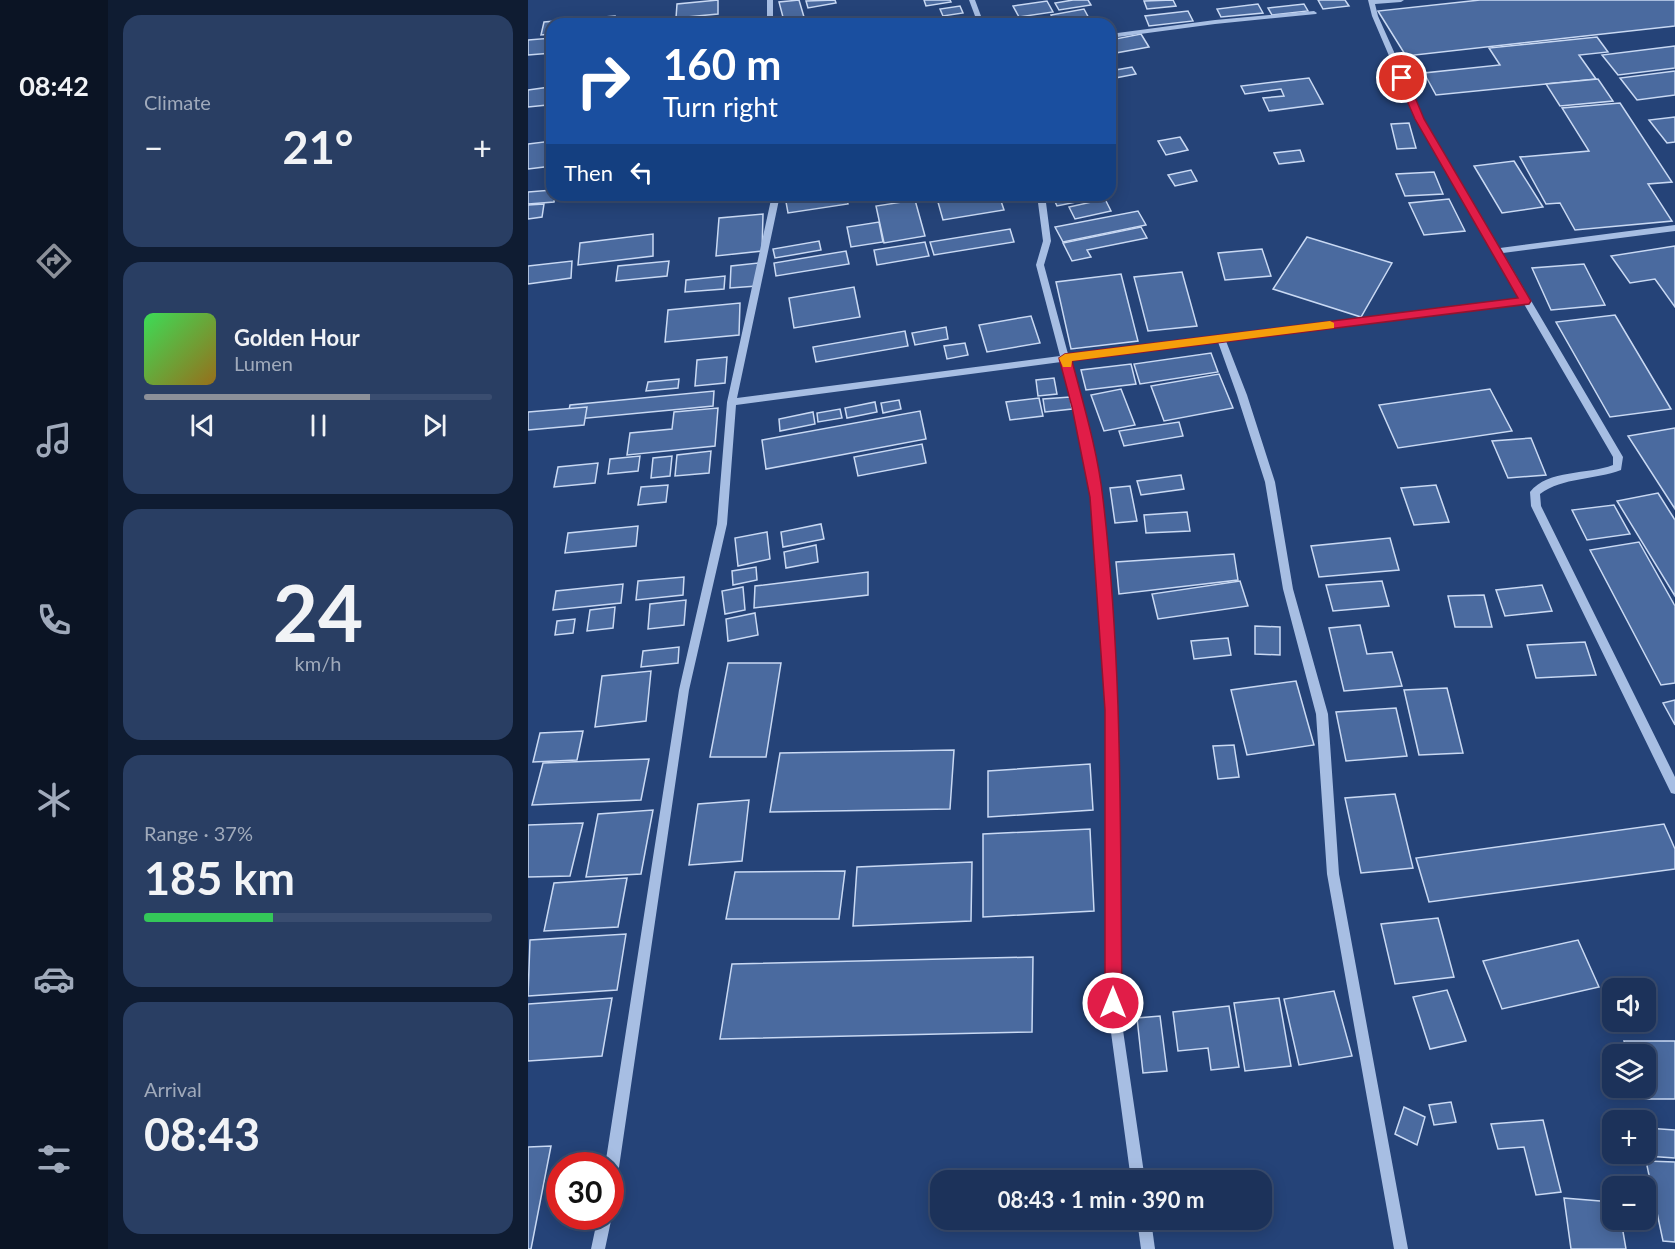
<!DOCTYPE html>
<html lang="en">
<head>
<meta charset="utf-8">
<style>
  body { margin:0; font-family:Lato,sans-serif; background:#293e63; color:#f1f3f6; height:100vh; display:flex; flex-direction:column; font-size:22px; white-space:nowrap }
  * { box-sizing:border-box; margin:0 }
  p { font-size:20px; color:#a0aabb }
  .icon { flex:none; width:33px; height:33px; fill:none; stroke:currentColor; stroke-width:2; stroke-linecap:round; stroke-linejoin:round }
  .map { position:relative; flex:1; overflow:hidden }
  .sheet { display:flex; flex-direction:column; gap:15px; padding:15px; background:#0f1c32; width:420px }
  .sheet>* { flex:none }
  .guide { position:absolute; left:18px; top:18px; width:570px; height:183px; border-radius:18px; box-shadow:0 3px 15px #0003,0 0 0 2px #3a4d70; background:#1a4fa0; color:#fff; overflow:hidden }
  .fabs { position:absolute; left:1074px; top:978px; display:grid; gap:12px }
  .fabs a { display:grid; place-items:center; width:54px; height:54px; border-radius:12px; background:#1c325a; box-shadow:0 3px 15px #0003,0 0 0 2px #3a4d70; font-size:30px }
  .speed { position:absolute; left:18px; top:1152px; display:flex; gap:12px; font-size:30px; font-weight:700; text-align:center }
  .speed>* { display:grid; place-content:center; width:78px; height:78px; border-radius:50%; background:#1c325a; box-shadow:0 3px 15px #0003,0 0 0 2px #3a4d70; line-height:1 }
  .speed .limit { border:9px solid #d22; background:#fff; color:#111 }
  .pin { position:absolute; display:grid; place-items:center; width:51px; height:51px; color:#fff; margin:-26px; border:3px solid #fff; border-radius:50%; box-shadow:0 2px 6px #0007 }
  .me { position:absolute; width:66px; margin:-33px; rotate:0deg; stroke-linejoin:round; filter:drop-shadow(0 0 4px #0008) }
  .turn { display:flex; align-items:center; gap:21px; height:126px; padding:0 18px; font-size:27px }
  .turn .icon { width:78px; height:78px; stroke-width:2.5 }
  .turn b { display:block; font-size:42px; line-height:51px }
  .then { display:flex; align-items:center; height:57px; padding:0 18px; background:#0003; gap:12px; font-size:22px }
  .big { font-size:45px; font-weight:700; line-height:1.1 }
  .sheet .widget { flex:1; display:flex; flex-direction:column; justify-content:center; gap:9px; min-width:0; padding:0 21px; border-radius:18px; background:#293e63 }
  .sheet .dial { align-items:center; gap:0 }
  .dial b { font-size:78px; line-height:1 }
  .song { display:flex; align-items:center; gap:18px }
  .cover { width:72px; height:72px; border-radius:9px; background:linear-gradient(135deg,hsl(130 70% 55%),hsl(40 70% 35%)) }
  .played { height:6px; border-radius:3px; background:linear-gradient(90deg,#8c9099 65%,#3a4d70 65%) }
  .keys { display:flex; justify-content:space-around; direction:ltr }
  .heat { display:flex; justify-content:space-between; align-items:center; font-size:33px; direction:ltr }
  .charge { height:9px; border-radius:4px; background:linear-gradient(90deg,#34c759 37%,#3a4d70 0) }
  .trip { position:absolute; left:402px; top:1170px; width:342px; height:60px; border-radius:18px; background:#1c325a; box-shadow:0 3px 15px #0003,0 0 0 2px #3a4d70; font-weight:700; line-height:60px; text-align:center }
  main { display:flex; flex:1; min-height:0 }
  .dock { display:flex; flex-direction:column; width:108px; justify-content:space-around; align-items:center; background:#0b1424; color:#a0aabb }
  .dock .icon { width:42px; height:42px }
  .dock .selected { color:#8c9099 }
  .dock b { font-size:27px; color:#f1f3f6 }
  .map>svg:first-child { display:block }
  .building { fill:#4a6a9f; stroke:#c9d9f3; stroke-width:1.5 }
  .lines { fill:none; stroke-linecap:round; stroke-linejoin:round }
  .minor { fill:#a7bee3; fill-rule:evenodd }
  .route { fill:#e11d48; stroke:#92132f; stroke-width:1.5 }
  .slow { fill:#f59e0b }
</style>
</head>
<body>
<main>
<nav class="dock">
<b>08:42</b>
<svg class="icon selected" aria-label="directions" viewBox="0 0 24 24"><path d="M12 3l9 9-9 9-9-9zM9 14v-3h6M13 9l2 2-2 2"/></svg>
<svg class="icon" aria-label="music" viewBox="0 0 24 24"><path d="M9 18V5l10-2v13"/><circle cx="6" cy="18" r="3"/><circle cx="16" cy="16" r="3"/></svg>
<svg class="icon" aria-label="phone" viewBox="0 0 24 24"><path d="M5 4h4l2 5-3 2q2 4 5 5l2-3 5 2v4C11 20 4 13 5 4z"/></svg>
<svg class="icon" aria-label="climate" viewBox="0 0 24 24"><path d="M12 3v18M4 7l16 10M4 17L20 7"/></svg>
<svg class="icon" aria-label="car" viewBox="0 0 24 24"><path d="M5 17H2v-5l4-1 3-4h7l3 4 3 1v5h-3M9 17h6M6 11h13"/><circle cx="7" cy="17" r="2"/><circle cx="17" cy="17" r="2"/></svg>
<svg class="icon" aria-label="filters" viewBox="0 0 24 24"><path d="M4 7h16M4 17h16"/><circle cx="9" cy="7" r="2"/><circle cx="15" cy="17" r="2"/></svg>
</nav>
<section class="sheet">
<div class="widget"><p>Climate</p>
<div class="heat"><a>−</a><b class="big">21°</b><a>+</a></div>
</div>
<div class="widget">
<div class="song"><i class="cover"></i><div><b>Golden Hour</b><p>Lumen</p></div></div>
<div class="played"></div>
<div class="keys"><svg class="icon" aria-label="previous" viewBox="0 0 24 24"><path d="M18 5L8 12l10 7zM5 5v14"/></svg><svg class="icon" aria-label="pause" viewBox="0 0 24 24"><path d="M8 5v14M16 5v14"/></svg><svg class="icon" aria-label="next" viewBox="0 0 24 24"><path d="M6 5l10 7-10 7zM19 5v14"/></svg></div>
</div>
<div class="widget dial"><b>24</b><p>km/h</p></div>
<div class="widget"><p>Range · 37%</p><b class="big">185 km</b><div class="charge"></div></div>
<div class="widget"><p>Arrival</p><b class="big">08:43</b></div>
</section>
<div class="map">
<svg width="1147" height="1249" viewBox="0 0 1147 1249">
  <rect width="100%" height="100%" fill="#254378"/>
  <g class="building">
    <path d="M190,0V14L148,18L149,4Z"/>
    <path d="M271,0L276,17L256,21L251,2Z"/>
    <path d="M307,0L308,3L280,8L278,1Z"/>
    <path d="M396,0H422L423,2L398,6Z"/>
    <path d="M545,0H560L563,5L531,10L527,3Z"/>
    <path d="M645,0L648,6L619,9L616,1Z"/>
    <path d="M790,0H817L821,6L795,9Z"/>
    <path d="M952,0H1147V26L878,56L850,11Z"/>
    <path d="M519,1L525,12L491,17L485,6Z"/>
    <path d="M730,4L735,13L693,17L689,9Z"/>
    <path d="M776,4L780,11L744,15L740,8Z"/>
    <path d="M432,6L435,13L415,16L412,9Z"/>
    <path d="M556,9L563,22L528,24L523,15Z"/>
    <path d="M660,11L665,21L621,26L617,16Z"/>
    <path d="M87,16L86,24H24V34L13,35L16,22Z"/>
    <path d="M512,18L515,24H487L486,22Z"/>
    <path d="M613,34L621,47L582,54V40Z"/>
    <path d="M1069,37L1080,52L1051,55L1068,79L908,95L896,73L972,65L961,48Z"/>
    <path d="M24,38V53L0,55V40Z"/>
    <path d="M1147,46V68L1090,75L1074,55Z"/>
    <path d="M604,67L608,74L582,79V71Z"/>
    <path d="M1147,71V95L1109,100L1092,78Z"/>
    <path d="M781,78L795,104L741,111L735,98L756,96L753,89L717,94L713,86Z"/>
    <path d="M1070,79L1085,101L1032,106L1018,84Z"/>
    <path d="M22,87L19,105L0,107V90Z"/>
    <path d="M1092,103L1144,182L1120,184L1144,221L1047,230L1032,203L1018,204L992,157L1061,151L1034,108Z"/>
    <path d="M1147,117V142L1139,143L1121,120Z"/>
    <path d="M881,123L888,148L869,149L863,124Z"/>
    <path d="M652,137L660,150L638,155L630,141Z"/>
    <path d="M24,141V166L0,169V144Z"/>
    <path d="M772,150L776,161L751,164L746,153Z"/>
    <path d="M986,161L1015,207L974,213L946,166Z"/>
    <path d="M663,170L669,181L647,186L640,175Z"/>
    <path d="M906,172L915,194L877,196L868,174Z"/>
    <path d="M24,190V195H27L26,202L0,204V192Z"/>
    <path d="M305,195H318L320,204L260,213L258,202Z"/>
    <path d="M408,195H471L476,210L415,220Z"/>
    <path d="M524,195H555L558,200L529,206Z"/>
    <path d="M577,199L583,211L547,219L541,207Z"/>
    <path d="M921,199L937,231L896,235L881,203Z"/>
    <path d="M387,200L397,236L356,243L348,206Z"/>
    <path d="M16,204L14,217L0,219V205Z"/>
    <path d="M610,211L618,225L535,242L527,227Z"/>
    <path d="M235,214L234,251L188,256L191,218Z"/>
    <path d="M351,222L355,242L323,247L319,227Z"/>
    <path d="M613,227L619,238L559,250L563,257L544,261L535,243Z"/>
    <path d="M482,229L486,242L406,255L402,242Z"/>
    <path d="M125,234V256L50,265L52,243Z"/>
    <path d="M779,237L864,263L833,317L745,289Z"/>
    <path d="M291,241L293,250L247,258L245,249Z"/>
    <path d="M397,242L401,256L349,265L346,250Z"/>
    <path d="M1147,246V307L1127,279L1102,283L1083,256Z"/>
    <path d="M734,249L743,276L697,280L690,253Z"/>
    <path d="M318,251L321,264L248,276L246,263Z"/>
    <path d="M44,261L43,278L0,284V266Z"/>
    <path d="M141,261L139,276L88,281L90,266Z"/>
    <path d="M230,263L229,286L202,288L203,266Z"/>
    <path d="M1056,264L1077,305L1023,310L1004,268Z"/>
    <path d="M654,272L669,326L620,331L606,277Z"/>
    <path d="M593,274L610,341L543,349L528,282Z"/>
    <path d="M197,276L196,289L157,292L158,280Z"/>
    <path d="M326,287L332,317L266,328L261,298Z"/>
    <path d="M212,303L211,335L137,342L140,310Z"/>
    <path d="M1087,315L1143,409L1082,417L1028,322Z"/>
    <path d="M503,316L512,343L459,352L451,325Z"/>
    <path d="M418,327L420,339L387,345L384,333Z"/>
    <path d="M377,331L380,346L288,362L285,347Z"/>
    <path d="M437,343L440,355L419,359L416,346Z"/>
    <path d="M683,353L690,372L612,384L606,364Z"/>
    <path d="M199,357L197,383L167,386L169,360Z"/>
    <path d="M603,364L608,384L558,390L553,370Z"/>
    <path d="M691,374L705,408L636,421L623,386Z"/>
    <path d="M526,378L529,394L510,396L508,380Z"/>
    <path d="M151,379L150,388L118,391L120,382Z"/>
    <path d="M593,389L607,425L576,431L563,395Z"/>
    <path d="M962,389L984,431L870,448L851,405Z"/>
    <path d="M186,391L185,406L39,420L42,405Z"/>
    <path d="M542,397L544,409L517,412L515,399Z"/>
    <path d="M511,398L515,416L482,420L478,402Z"/>
    <path d="M371,400L373,409L355,413L353,403Z"/>
    <path d="M347,402L349,412L319,418L317,408Z"/>
    <path d="M59,407L56,425L0,430V412Z"/>
    <path d="M190,408L187,446L99,455L102,433L144,429L146,412Z"/>
    <path d="M312,409L314,418L290,422L289,413Z"/>
    <path d="M392,411L398,439L238,469L234,440Z"/>
    <path d="M285,412L287,424L252,431L251,419Z"/>
    <path d="M651,422L655,436L596,446L591,431Z"/>
    <path d="M1147,428V509L1100,436Z"/>
    <path d="M1003,438L1018,475L980,478L964,441Z"/>
    <path d="M394,444L398,463L330,476L326,457Z"/>
    <path d="M183,451L181,473L147,476L149,455Z"/>
    <path d="M112,456L110,471L80,474L82,459Z"/>
    <path d="M144,456L142,476L123,478L125,458Z"/>
    <path d="M70,463L67,483L26,487L30,467Z"/>
    <path d="M653,475L656,489L613,495L609,481Z"/>
    <path d="M140,485L138,502L110,505L113,487Z"/>
    <path d="M908,485L921,522L886,525L873,488Z"/>
    <path d="M602,486L609,521L587,523L582,488Z"/>
    <path d="M1130,493L1147,520V596L1089,501Z"/>
    <path d="M1086,505L1102,534L1059,540L1044,510Z"/>
    <path d="M659,512L662,531L618,533L616,515Z"/>
    <path d="M293,524L296,539L255,547L253,532Z"/>
    <path d="M110,526L108,546L37,553L40,533Z"/>
    <path d="M239,532L242,559L210,566L207,538Z"/>
    <path d="M862,538L871,570L791,577L783,546Z"/>
    <path d="M1111,542L1147,606V683L1133,685L1062,550Z"/>
    <path d="M288,545L290,562L258,568L256,552Z"/>
    <path d="M706,554L710,580L591,594L588,562Z"/>
    <path d="M228,567L229,580L205,585L204,571Z"/>
    <path d="M340,572V595L226,608L227,586Z"/>
    <path d="M156,577L155,595L108,600L110,581Z"/>
    <path d="M712,581L720,606L630,619L624,594Z"/>
    <path d="M854,581L861,606L805,611L798,585Z"/>
    <path d="M95,584L93,603L25,610L28,591Z"/>
    <path d="M1014,585L1024,611L977,616L968,590Z"/>
    <path d="M215,587L217,610L197,614L194,591Z"/>
    <path d="M956,595L964,627H927L920,596Z"/>
    <path d="M158,600L156,625L120,629L122,604Z"/>
    <path d="M87,607L85,628L59,631L62,610Z"/>
    <path d="M227,613L230,635L200,641L198,619Z"/>
    <path d="M47,619L45,633L27,635L29,621Z"/>
    <path d="M832,625L839,654L864,652L874,686L816,691L801,628Z"/>
    <path d="M727,626L752,627V655L727,654Z"/>
    <path d="M700,638L703,655L666,659L663,641Z"/>
    <path d="M1057,642L1068,675L1008,678L999,645Z"/>
    <path d="M151,647L150,663L113,667L115,651Z"/>
    <path d="M200,663H253L238,757H182Z"/>
    <path d="M123,671L118,721L67,727L74,676Z"/>
    <path d="M768,681L786,745L719,755L703,690Z"/>
    <path d="M919,688L935,753L891,755L876,690Z"/>
    <path d="M1147,700V725L1135,703Z"/>
    <path d="M868,708L879,756L818,761L808,712Z"/>
    <path d="M55,731L49,760L5,762L12,733Z"/>
    <path d="M706,745L711,777L690,779L685,746Z"/>
    <path d="M426,750L422,809L242,812L252,753Z"/>
    <path d="M121,759L113,800L4,805L15,763Z"/>
    <path d="M562,764L565,810L460,817V771Z"/>
    <path d="M867,794L885,868L833,873L817,798Z"/>
    <path d="M221,800L214,861L161,865L170,804Z"/>
    <path d="M125,810L113,874L58,877L70,814Z"/>
    <path d="M55,823L42,876L0,877V825Z"/>
    <path d="M1136,824L1147,849V869L901,902L888,858Z"/>
    <path d="M562,829L566,911L455,917V834Z"/>
    <path d="M444,862L443,921L325,926L329,867Z"/>
    <path d="M317,871L311,919H198L207,872Z"/>
    <path d="M99,878L90,927L16,931L26,883Z"/>
    <path d="M910,918L926,977L867,984L853,924Z"/>
    <path d="M98,934L89,990L0,996L2,940Z"/>
    <path d="M1050,940L1071,987L974,1009L955,961Z"/>
    <path d="M505,957L504,1032L192,1039L204,964Z"/>
    <path d="M919,990L938,1041L902,1049L885,997Z"/>
    <path d="M806,991L824,1056L771,1065L756,999Z"/>
    <path d="M84,998L74,1056L0,1061V1004Z"/>
    <path d="M751,998L763,1066L717,1071L706,1003Z"/>
    <path d="M701,1006L711,1067L683,1070L680,1048L650,1051L645,1012Z"/>
    <path d="M632,1016L639,1071L615,1073L609,1018Z"/>
    <path d="M1096,1041H1147V1099H1110L1107,1088H1118V1054H1100Z"/>
    <path d="M923,1102L928,1122L906,1125L901,1105Z"/>
    <path d="M876,1107L897,1117L889,1145L867,1134Z"/>
    <path d="M1015,1120L1033,1192L1008,1195L996,1147L970,1149L963,1124Z"/>
    <path d="M1118,1128L1147,1130V1158L1103,1155L1102,1154H1118Z"/>
    <path d="M23,1146L3,1249H0V1147Z"/>
    <path d="M1118,1161L1147,1162V1242L1135,1241Z"/>
    <path d="M1036,1198L1084,1202V1220H1093L1098,1249H1043Z"/>
  </g>
  <g class="lines">
    <g class="minor">
      <rect x="239" y="0" width="6" height="24"/>
      <path d="M441,0H447L456,24H450Z"/>
      <path d="M840,0H876L873,2L847,4L850,16L896,119L972,248L1147,225V231L975,253L1095,457L1093,470C1067,480 1035,477 1012,494L1013,506L1147,777V794L1143,793L1003,506L1002,492C1020,469 1060,475 1085,465V457L996,304L698,341L719,395L747,482L765,589L800,714L811,874L880,1249H866L799,874L788,714L755,589L737,482L709,395L690,342L542,360L555,407L574,497L590,710L591,1003L617,1180H603L579,1003L578,710L564,497L545,407L533,362L208,405L199,524L161,690L89,1181L87,1186L82,1188V1166H77L151,690L189,524L199,402L244,195H252L209,398L532,356L508,265L515,241L509,195H517L523,241L516,265L540,354L993,299L888,119L844,16Z"/>
      <path d="M786,11L789,13L788,14L687,24L582,38V34L687,20Z"/>
      <path d="M82,1212L84,1216L77,1249H63L70,1216H82Z"/>
      <path d="M609,1220H623L627,1249H613Z"/>
    </g>
  </g>
  <path class="route" d="M874,75L879,78L896,119L1003,301L1001,304L544,361C556,406 570,453 575,499C595,666 592,835 594,1003L591,1008L585,1011L579,1008L577,1003V710L562,497L544,407L531,358L537,354L990,298L887,119L869,78Z"/>
  <path class="slow" d="M802,321L806,323V328L544,361L543,367H535L531,358L537,354Z"/>
</svg>
<div class="fabs">
<a><svg class="icon" aria-label="sound" viewBox="0 0 24 24"><path d="M4 9h4l5-4v14l-5-4H4zM17 9q2 3 0 6"/></svg></a>
<a><svg class="icon" aria-label="layers" viewBox="0 0 24 24"><path d="M12 4l9 5-9 5-9-5zM3 14l9 5 9-5"/></svg></a>
<a>+</a>
<a>−</a>
</div>
<div class="speed"><div class="limit">30</div></div>
<div class="pin" style="left:874px;top:78px;background:#d93025"><svg class="icon" aria-label="arrive" viewBox="0 0 24 24"><path d="M6 21V4h12l-3 4 3 4H6"/></svg></div>
<svg class="me" style="left:585px;top:1003px" viewBox="-20 -20 40 40"><circle r="17" fill="#e11d48" stroke="#fff" stroke-width="3"/><path d="M0-11L8 9 0 5-8 9z" fill="#fff"/></svg>
<div class="trip">08:43 · 1 min · 390 m</div>
<div class="guide">
<div class="turn"><svg class="icon" aria-label="right" viewBox="0 0 24 24"><path d="M7 20v-9h11M14 6l5 5-5 5"/></svg><div><b>160 m</b>Turn right</div></div>
<div class="then">Then<svg class="icon" aria-label="left" viewBox="0 0 24 24"><path d="M17 20v-9H6M10 6l-5 5 5 5"/></svg></div>
</div>
</div>
</main>
</body>
</html>
